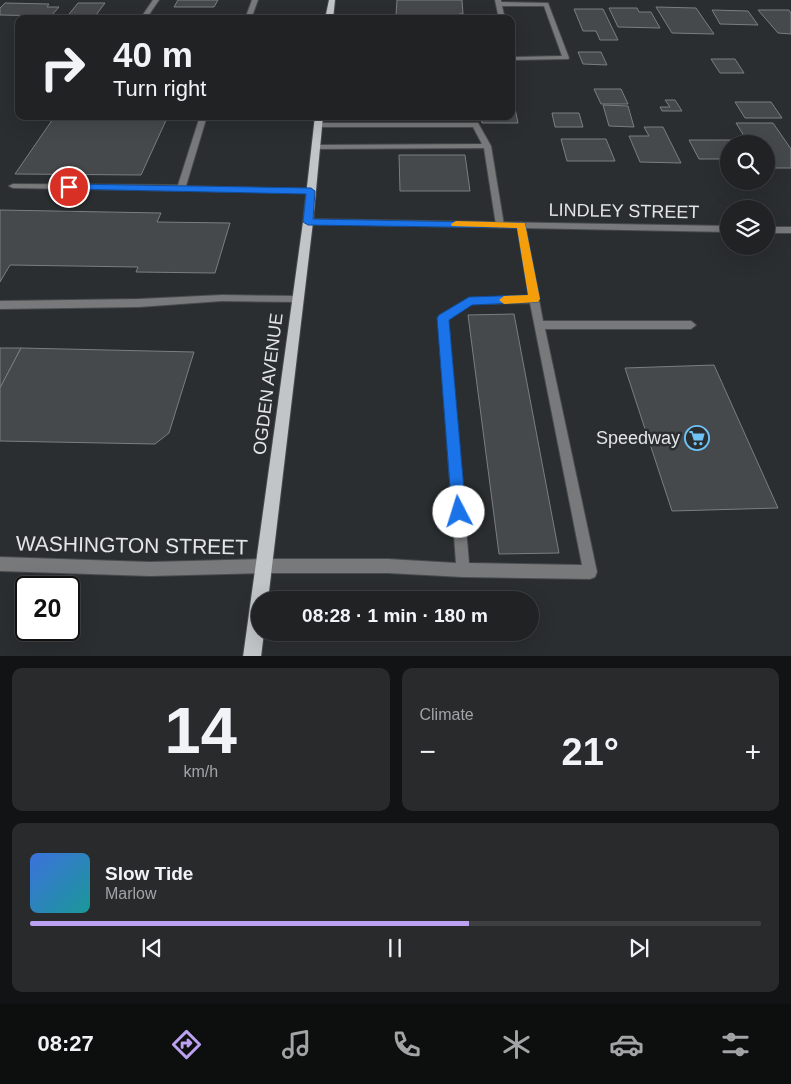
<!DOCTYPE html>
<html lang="en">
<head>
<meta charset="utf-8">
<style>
  body { margin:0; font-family:Helvetica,sans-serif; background:#282a2c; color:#f1f3f6; height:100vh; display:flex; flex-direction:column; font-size:19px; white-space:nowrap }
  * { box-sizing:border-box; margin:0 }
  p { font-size:16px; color:#a2a4a6 }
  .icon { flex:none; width:28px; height:28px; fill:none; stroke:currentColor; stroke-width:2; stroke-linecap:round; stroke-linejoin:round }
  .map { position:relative; height:656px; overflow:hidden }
  .details { display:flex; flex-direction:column; gap:12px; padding:12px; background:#121314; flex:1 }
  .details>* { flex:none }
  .top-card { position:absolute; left:15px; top:15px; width:500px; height:105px; border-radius:10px; box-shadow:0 5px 20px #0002,0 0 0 1px #3d3f41; background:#202224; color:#f1f3f6; overflow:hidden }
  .tools { position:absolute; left:720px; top:135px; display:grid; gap:10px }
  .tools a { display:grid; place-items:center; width:55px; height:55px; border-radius:50%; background:#202224; box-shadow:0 5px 20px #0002,0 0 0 1px #3d3f41; font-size:25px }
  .speed { position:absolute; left:15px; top:576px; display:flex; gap:10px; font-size:25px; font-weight:700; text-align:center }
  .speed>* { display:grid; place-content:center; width:65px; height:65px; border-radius:50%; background:#202224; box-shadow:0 5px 20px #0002,0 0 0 1px #3d3f41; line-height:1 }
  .speed .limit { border:2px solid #111; border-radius:8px; background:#fff; color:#111 }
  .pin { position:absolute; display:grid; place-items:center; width:42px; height:42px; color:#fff; margin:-21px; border:2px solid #fff; border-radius:50%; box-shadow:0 1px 5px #0007 }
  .me { position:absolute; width:55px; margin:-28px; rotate:355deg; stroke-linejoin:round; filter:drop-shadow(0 0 4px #0008) }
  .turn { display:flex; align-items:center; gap:18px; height:105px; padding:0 15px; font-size:22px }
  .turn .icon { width:65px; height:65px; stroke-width:2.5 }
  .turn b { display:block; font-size:35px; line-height:42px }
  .big { font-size:38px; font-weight:600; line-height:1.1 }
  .details .tile { flex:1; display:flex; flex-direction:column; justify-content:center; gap:8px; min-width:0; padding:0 18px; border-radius:10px; background:#282a2c }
  .details .dial { align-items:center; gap:0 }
  .dial b { font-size:65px; line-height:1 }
  .song { display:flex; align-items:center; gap:15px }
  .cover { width:60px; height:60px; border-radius:8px; background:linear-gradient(135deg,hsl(220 70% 55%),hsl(180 70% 35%)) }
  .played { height:5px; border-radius:2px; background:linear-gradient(90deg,#bca0f2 60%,#3d3f41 60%) }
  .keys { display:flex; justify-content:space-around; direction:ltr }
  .heat { display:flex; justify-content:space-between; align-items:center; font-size:28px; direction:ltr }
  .details .tiles { flex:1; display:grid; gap:12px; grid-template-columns:1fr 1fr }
  .tile:last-child { grid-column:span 2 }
  .trip { position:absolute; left:251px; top:591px; width:288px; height:50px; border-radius:25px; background:#202224; box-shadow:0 5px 20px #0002,0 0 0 1px #3d3f41; font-weight:600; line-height:50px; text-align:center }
  .dock { display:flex; height:80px; justify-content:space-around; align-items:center; background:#0d0e0e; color:#a2a4a6 }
  .dock .icon { width:35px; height:35px }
  .dock .on { color:#bca0f2 }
  .dock b { font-size:22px; color:#f1f3f6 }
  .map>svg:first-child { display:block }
  .building { fill:#45494b; stroke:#7a7e81 }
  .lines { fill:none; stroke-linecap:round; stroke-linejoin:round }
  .service-casing { stroke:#484b4d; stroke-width:2 }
  .minor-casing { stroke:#484b4d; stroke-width:2 }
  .primary-casing { stroke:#484b4d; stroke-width:2 }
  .service { fill:#77797a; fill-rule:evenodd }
  .minor { fill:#77797a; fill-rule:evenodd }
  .primary { fill:#c1c5c8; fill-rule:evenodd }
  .route { fill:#1a73e8; stroke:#114b97 }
  .slow { fill:#f59e0b }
  .labels { text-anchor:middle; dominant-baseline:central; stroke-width:5; stroke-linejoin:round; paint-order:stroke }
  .street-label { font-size:18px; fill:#e3e5e7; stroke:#2a2e30 }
  .poi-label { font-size:18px; fill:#e3e5e7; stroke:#2a2e30; text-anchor:end }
  .near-street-label { font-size:21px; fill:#e3e5e7; stroke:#2a2e30 }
</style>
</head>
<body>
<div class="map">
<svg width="791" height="657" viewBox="0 0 791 657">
  <rect width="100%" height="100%" fill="#2a2e30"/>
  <g class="building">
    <path d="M178,0H218L214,7H174Z"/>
    <path d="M397,0H462L463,14H459L460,16L396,15Z"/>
    <path d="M5,3L49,4L47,7H59L51,16L0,15V8Z"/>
    <path d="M78,3H105L93,19H65Z"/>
    <path d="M656,7L696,8L714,34L672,33Z"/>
    <path d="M609,8H637L639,12H651L660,28L618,27Z"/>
    <path d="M574,9H603L618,40H600L596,31H583Z"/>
    <path d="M712,10L748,11L758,25L720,24Z"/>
    <path d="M758,10H789L791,13V34L778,33Z"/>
    <path d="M578,52H601L607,65L583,64Z"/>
    <path d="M711,59H735L744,73H720Z"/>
    <path d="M594,89H621L628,104H601Z"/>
    <path d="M511,90L518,123H482L481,116H511Z"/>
    <path d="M665,100H675L682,111H662L660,107H670Z"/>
    <path d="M735,102H771L782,118H745Z"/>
    <path d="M603,105L628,106L634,127L609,126Z"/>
    <path d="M552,113H579L583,127H555Z"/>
    <path d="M55,116H168L141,175L15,174Z"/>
    <path d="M736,123H773L791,149V168H766V144H749Z"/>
    <path d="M644,127H663L681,163L640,162L629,136H649Z"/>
    <path d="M561,139H606L615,161H567Z"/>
    <path d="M689,140H735L738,144H729V159H699Z"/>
    <path d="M399,155H465L470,191H400Z"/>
    <path d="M0,210L161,213L157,222L230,223L215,273L136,272L138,267L10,265L0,282Z"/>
    <path d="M514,314L559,553L499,554L468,315Z"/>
    <path d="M0,348H21L0,388Z"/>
    <path d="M21,348L194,352L169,433L155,444L0,441V388Z"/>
    <path d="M714,365L778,508L672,511L625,368Z"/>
  </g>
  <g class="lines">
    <defs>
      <g id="service">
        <path d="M153,0H159L146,19H140Z"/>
        <path d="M252,0H258L251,19H245Z"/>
        <path d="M495,0H501V2L548,3L569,58L568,59L511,60V50L514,52L516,57L562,56L544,6H502L505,19H499Z"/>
        <path d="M200,116H207L186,186L311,189L315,191L311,193L13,188L9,186L13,184L178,185Z"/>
        <path d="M315,123H478L491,146L504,225L500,228L496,225L484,148L316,149L312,147L316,145L482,144L473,127H318L314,125Z"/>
        <path d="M521,222L525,225L543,321H691L696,325L691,329H545L597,572L595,577L590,579L463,577L388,573H263L258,571L256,566L258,561L263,559H388L456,563L438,318L440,315L469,298L529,296L517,225ZM530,303L582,565L469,563L448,320L471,304Z"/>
        <path d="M222,295L298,296L303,299L298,302L222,301L139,307L0,309V301L139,299Z"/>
      </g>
      <g id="minor">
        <path d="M308,219L729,226V232L305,224L304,222L305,220Z"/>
        <rect x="766" y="227" width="25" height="6"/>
        <path d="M0,557L150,562L263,559L268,561L270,566L268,571L263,573L150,576L0,571Z"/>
      </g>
      <g id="primary">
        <path d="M329,0H335L333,19H325Z"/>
        <path d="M315,116H323L313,222L268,600H260V632H264L261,657H243L303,222Z"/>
      </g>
    </defs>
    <use href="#service" class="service-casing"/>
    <use href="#minor" class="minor-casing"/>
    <use href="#primary" class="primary-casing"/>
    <use href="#service" class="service"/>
    <use href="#minor" class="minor"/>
    <use href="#primary" class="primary"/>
  </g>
  <path class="route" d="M69,184L311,188L315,191L313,219L525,223L540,299L538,302L472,305L449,320L466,512L464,517L459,519L454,517L452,512L437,318L439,315L469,297L528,295L517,228L308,225L303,222L306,194L66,189L64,187Z"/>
  <path class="slow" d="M456,221L525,223L540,299L538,302L504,304L499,300L504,296L528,295L517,228L452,226L451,224Z"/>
  <defs>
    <symbol id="supermarket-ring" viewBox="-11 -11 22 22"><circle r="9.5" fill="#2a2e30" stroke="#6fc2f4" stroke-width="1.5"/><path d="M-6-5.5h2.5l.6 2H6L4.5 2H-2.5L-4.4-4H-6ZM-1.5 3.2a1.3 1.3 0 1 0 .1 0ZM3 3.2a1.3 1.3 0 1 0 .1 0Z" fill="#6fc2f4"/></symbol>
  </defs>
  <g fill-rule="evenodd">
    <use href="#supermarket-ring" x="683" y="424" width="28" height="28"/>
  </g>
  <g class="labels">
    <g class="street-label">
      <text transform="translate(624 211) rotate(1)">LINDLEY STREET</text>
      <text transform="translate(268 384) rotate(-83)">OGDEN AVENUE</text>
    </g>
    <g class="poi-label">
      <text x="680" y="438">Speedway</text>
    </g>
    <g class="near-street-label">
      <text transform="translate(132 545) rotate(1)">WASHINGTON STREET</text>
    </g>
  </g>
</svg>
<div class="tools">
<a><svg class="icon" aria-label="search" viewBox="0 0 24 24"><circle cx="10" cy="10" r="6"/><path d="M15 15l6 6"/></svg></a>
<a><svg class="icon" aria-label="layers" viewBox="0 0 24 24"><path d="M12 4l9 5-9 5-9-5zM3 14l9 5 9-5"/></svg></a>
</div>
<div class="speed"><div class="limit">20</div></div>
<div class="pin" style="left:69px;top:187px;background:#d93025"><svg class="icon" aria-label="arrive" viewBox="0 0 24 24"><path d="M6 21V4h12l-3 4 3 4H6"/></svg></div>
<svg class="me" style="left:459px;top:512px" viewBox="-20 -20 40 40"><circle r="19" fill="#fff"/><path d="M0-13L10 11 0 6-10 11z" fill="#1a73e8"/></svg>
<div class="trip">08:28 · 1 min · 180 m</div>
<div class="top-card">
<div class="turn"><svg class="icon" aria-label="right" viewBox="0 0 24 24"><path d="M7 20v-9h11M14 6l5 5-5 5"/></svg><div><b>40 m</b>Turn right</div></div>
</div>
</div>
<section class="details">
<div class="tiles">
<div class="tile dial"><b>14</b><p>km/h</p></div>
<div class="tile"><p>Climate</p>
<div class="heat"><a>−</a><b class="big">21°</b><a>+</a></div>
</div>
<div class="tile">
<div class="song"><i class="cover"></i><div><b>Slow Tide</b><p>Marlow</p></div></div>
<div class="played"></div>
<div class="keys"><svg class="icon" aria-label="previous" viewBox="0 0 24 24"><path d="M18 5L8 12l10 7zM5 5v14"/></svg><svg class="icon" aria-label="pause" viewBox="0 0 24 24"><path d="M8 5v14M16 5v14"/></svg><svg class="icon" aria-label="next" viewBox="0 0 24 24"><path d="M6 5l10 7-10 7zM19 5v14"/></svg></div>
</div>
</div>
</section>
<nav class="dock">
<b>08:27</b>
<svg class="icon on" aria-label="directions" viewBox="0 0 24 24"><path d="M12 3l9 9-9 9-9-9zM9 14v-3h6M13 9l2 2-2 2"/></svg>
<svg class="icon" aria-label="music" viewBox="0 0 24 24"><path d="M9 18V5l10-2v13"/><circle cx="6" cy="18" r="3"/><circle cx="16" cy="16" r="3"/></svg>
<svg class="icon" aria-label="phone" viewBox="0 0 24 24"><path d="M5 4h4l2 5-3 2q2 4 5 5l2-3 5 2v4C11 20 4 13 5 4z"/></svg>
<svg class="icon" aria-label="climate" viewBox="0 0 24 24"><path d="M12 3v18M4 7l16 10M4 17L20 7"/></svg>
<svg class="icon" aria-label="car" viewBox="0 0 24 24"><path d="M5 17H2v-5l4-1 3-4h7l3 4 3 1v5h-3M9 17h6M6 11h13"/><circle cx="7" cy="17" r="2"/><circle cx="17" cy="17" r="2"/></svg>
<svg class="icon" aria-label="filters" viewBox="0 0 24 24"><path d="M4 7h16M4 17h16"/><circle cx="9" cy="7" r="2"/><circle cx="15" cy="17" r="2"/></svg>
</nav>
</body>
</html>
